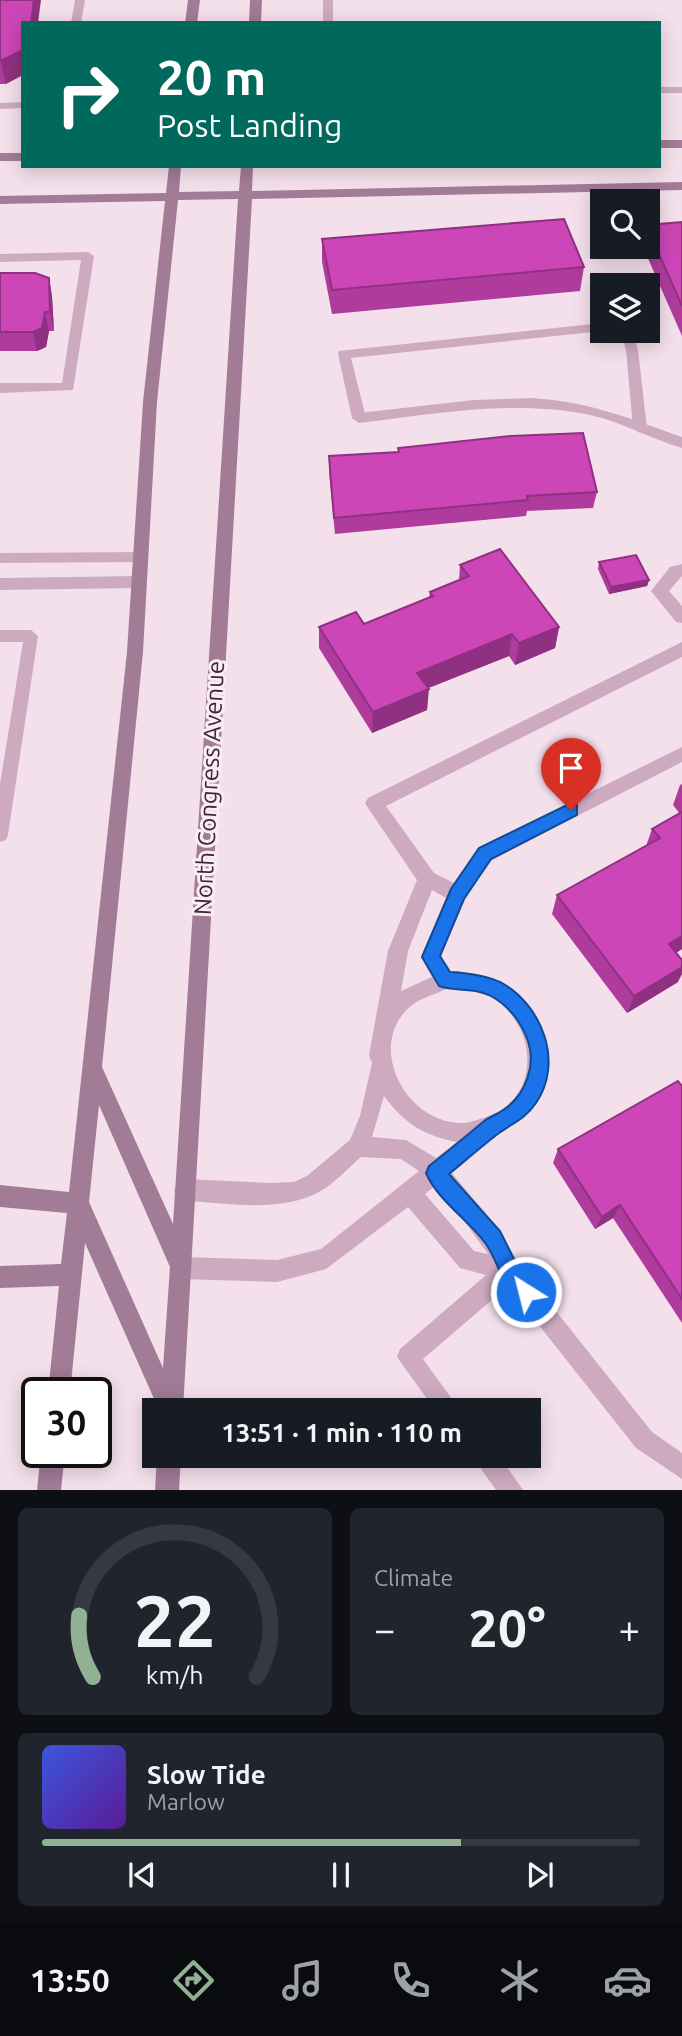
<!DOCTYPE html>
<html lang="en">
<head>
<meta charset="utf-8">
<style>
  body { margin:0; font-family:Ubuntu,sans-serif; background:#20242c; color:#f1f3f6; height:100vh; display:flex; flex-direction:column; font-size:26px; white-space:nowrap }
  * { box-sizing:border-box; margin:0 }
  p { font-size:23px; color:#9ea1a6 }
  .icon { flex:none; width:38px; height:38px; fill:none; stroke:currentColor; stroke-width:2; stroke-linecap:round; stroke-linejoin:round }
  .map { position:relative; height:1490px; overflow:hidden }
  .drawer { display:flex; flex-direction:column; gap:18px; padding:18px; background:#0d0f14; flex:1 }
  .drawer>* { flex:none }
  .hud { position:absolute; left:21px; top:21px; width:640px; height:147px; border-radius:0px; box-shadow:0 4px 18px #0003; background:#00695c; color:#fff; overflow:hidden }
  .fabs { position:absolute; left:590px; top:189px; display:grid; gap:14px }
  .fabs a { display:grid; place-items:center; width:70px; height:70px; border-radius:0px; background:#171b24; box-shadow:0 4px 18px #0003; font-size:35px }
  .speed { position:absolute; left:21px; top:1377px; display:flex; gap:14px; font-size:35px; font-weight:700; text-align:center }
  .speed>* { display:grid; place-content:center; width:91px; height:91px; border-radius:50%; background:#171b24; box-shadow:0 4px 18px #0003; line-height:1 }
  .speed .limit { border:4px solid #111; border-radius:10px; background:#fff; color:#111 }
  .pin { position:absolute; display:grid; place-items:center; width:60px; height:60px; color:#fff; margin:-72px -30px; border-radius:50% 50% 50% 0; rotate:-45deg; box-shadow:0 0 7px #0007 }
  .pin .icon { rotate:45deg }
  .me { position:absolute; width:77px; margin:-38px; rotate:324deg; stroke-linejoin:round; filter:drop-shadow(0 0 5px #0008) }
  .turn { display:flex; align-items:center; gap:24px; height:147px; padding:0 21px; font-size:32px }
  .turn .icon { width:91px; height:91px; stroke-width:2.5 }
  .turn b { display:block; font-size:49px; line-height:60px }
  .big { font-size:52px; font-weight:700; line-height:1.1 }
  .drawer .card { flex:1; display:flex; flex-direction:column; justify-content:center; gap:10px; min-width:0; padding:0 24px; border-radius:10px; background:#20242c }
  .drawer .dial { align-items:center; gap:0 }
  .dial svg { height:182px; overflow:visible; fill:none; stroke:#363941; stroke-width:7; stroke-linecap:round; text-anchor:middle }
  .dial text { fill:#f1f3f6; stroke:none }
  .song { display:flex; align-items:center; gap:21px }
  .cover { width:84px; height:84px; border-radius:10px; background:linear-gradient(135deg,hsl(230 70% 55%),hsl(270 70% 35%)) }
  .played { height:7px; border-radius:4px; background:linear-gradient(90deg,#92b194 70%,#363941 70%) }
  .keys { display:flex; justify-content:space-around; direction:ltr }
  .heat { display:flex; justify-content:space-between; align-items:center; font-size:38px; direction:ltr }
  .drawer .tiles { flex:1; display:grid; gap:18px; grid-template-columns:1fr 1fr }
  .card:last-child { grid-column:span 2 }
  .trip { position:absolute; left:142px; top:1398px; width:399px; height:70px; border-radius:0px; background:#171b24; box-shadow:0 4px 18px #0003; font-weight:700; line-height:70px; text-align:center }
  .tab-bar { display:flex; height:112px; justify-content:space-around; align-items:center; background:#090b0e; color:#9ea1a6 }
  .tab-bar .icon { width:49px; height:49px }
  .tab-bar .current { color:#92b194 }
  .tab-bar b { font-size:32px; color:#f1f3f6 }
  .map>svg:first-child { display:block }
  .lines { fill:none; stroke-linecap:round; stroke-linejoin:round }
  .lane { fill:#ceaac1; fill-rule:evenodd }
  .street { fill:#ceaac1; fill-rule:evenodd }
  .secondary { fill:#a27b97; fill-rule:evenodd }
  .wall { fill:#af3c9d }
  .shaded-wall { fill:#8f3180 }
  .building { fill:#cc46b7; stroke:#8f3180; stroke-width:2 }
  .route { fill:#1a73e8; stroke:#114b97; stroke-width:2 }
  .labels { text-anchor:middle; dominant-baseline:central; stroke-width:6; stroke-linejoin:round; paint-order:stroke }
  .street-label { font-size:24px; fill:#3b2a37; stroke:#fbedf5 }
</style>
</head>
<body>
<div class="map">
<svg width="682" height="1490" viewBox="0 0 682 1490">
  <rect width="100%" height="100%" fill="#f4e0eb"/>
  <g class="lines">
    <g class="lane">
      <path d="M75,0H85L81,23H71Z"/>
      <rect x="323" y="0" width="10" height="23"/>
      <rect x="660" y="87" width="22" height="6"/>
      <path d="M23,102V108L0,109V103Z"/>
      <path d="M88,252L94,256L73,390L0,393V383H62L81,260L0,262V254Z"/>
      <path d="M602,323V331L351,358L366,418L359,423L352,418L338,354L339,351Z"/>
      <path d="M620,331H632L638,350L647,428L640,433L633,428L626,350Z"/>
      <path d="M141,552L148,557L141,562L0,563V553Z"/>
      <path d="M139,576L146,582L139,588L0,590V578Z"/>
      <path d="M0,630H31L38,636L8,835L6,840L0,842V784L23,642H0Z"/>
    </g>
    <g class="street">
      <path d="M532,398C591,402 628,418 682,437V448C651,439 622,422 590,415C514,399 435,414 359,423L352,418L359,413L474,400Z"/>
      <path d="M682,564V576L669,591L682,606V623L676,622L651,591L670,567Z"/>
      <path d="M682,642V657L386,806L434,873L454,883L478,848L682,747V762L492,860L464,899L441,956L450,971C472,972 493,976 512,989C547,1014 559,1069 535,1105C526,1118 514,1124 502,1132C485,1143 468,1159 451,1172L486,1214L517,1262L652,1432L682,1453V1479L636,1448L508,1286L423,1359L460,1410H435L397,1357L400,1349L486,1275L460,1268L408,1207L326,1269L277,1282L181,1279L173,1276L170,1268L173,1260L181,1257L277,1260L321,1249L419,1171L401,1159L361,1157C347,1169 334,1184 319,1192C279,1213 228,1203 185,1201L178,1197L174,1190L178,1183L185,1179L270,1183L294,1182L307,1176L350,1140L360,1116L372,1063L369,1055L388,951L417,880L368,808L365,803L368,798ZM432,890L446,898L421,957L432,977L401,991L408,951ZM446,989C455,990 464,988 473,990C511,999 535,1040 525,1077C520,1097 505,1111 486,1117C479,1119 471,1122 465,1123C407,1126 363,1045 412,1005C421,998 436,994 446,989ZM384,1096C404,1123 424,1136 457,1142L436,1158L406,1140L372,1137ZM435,1186L457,1211L488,1254L474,1251L425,1194Z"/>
      <path d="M472,1456H499L523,1490H496Z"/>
    </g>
    <g class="secondary">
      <path d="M188,0H200L197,23H185Z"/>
      <path d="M250,0H262L261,23H249Z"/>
      <rect x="660" y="140" width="22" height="8"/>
      <rect x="0" y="153" width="23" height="8"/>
      <path d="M169,166H181L179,192L239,191L241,166H253L252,191L682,182V190L252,199L183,1410H159L85,1243L70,1393H48L59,1286L0,1288V1266L61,1264L67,1213L0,1207V1185L69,1192L127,652L143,402L165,201L0,204V196L166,193ZM238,199L173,1224L102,1067L143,652L157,402L178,200ZM99,1105L170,1267L163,1368L89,1202Z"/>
      <path d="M41,1452H65L61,1490H37Z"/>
      <path d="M157,1456H181L179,1490H155Z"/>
    </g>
  </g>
  <g class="wall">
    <path d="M0,0L23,23L6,84H0Z"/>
    <path d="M682,222V336L643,247H648V225Z"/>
    <path d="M322,239L584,267L580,291L332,314L322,262Z"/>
    <path d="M0,273L49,278L52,297L54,331H49L46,347L37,351H0Z"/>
    <path d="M398,448L597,492L593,508L527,511L526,516L335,534L329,472V456L398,452Z"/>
    <path d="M599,562L649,580L647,586L609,594L598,569Z"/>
    <path d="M460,565L559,627L555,648L515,665L509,656L428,688L427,710L372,733L319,648V627L364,624L429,598L430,592L459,580Z"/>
    <path d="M682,784V949L676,953L678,982L627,1013L552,914L557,895L646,846L652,829L680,814L673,805L680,785Z"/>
    <path d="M682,1086V1323L613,1218L595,1229L553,1163L558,1149Z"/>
  </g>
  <g class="shaded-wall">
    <path d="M34,0H41L38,23H31Z"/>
    <path d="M23,50V75L6,84L1,61Z"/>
    <path d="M49,278L52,297L54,331L50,312Z"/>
    <path d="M45,312L49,331L46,347L37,351L33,332Z"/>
    <path d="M649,580L647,586L609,594L611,587Z"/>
    <path d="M559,627L555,648L515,665L519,643Z"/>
    <path d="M512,634L509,656L416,693L417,673Z"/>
    <path d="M429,689L427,710L372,733L373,712Z"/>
    <path d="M682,936V949L661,961L669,944Z"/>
    <path d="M682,967V974L678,982L627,1013L634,996Z"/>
    <path d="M620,1205L613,1218L595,1229L602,1217Z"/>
  </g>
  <g class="building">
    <path d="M0,0H34L31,23H23V50L0,61Z"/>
    <path d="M564,219L584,267L332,290L322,239Z"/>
    <path d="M682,222V306L648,229V225Z"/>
    <path d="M0,273H35L49,278L50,312H45L42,328L33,332H0Z"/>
    <path d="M583,433L597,492L527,496L528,500L334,518L329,456L399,452L398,448L511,436Z"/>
    <path d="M500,549L559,627L519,643L512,634L417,673L429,689L373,712L319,627L356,612L364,624L433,596L430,592L469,576L460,565Z"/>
    <path d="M636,555L649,580L611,587L599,562Z"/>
    <path d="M682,812V936L669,944L682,960V967L634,996L557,895L660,838L652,829Z"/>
    <path d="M678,1081L682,1086V1299L620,1205L602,1217L558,1149Z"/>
  </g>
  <path class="route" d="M571,803L577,805V815L491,859L464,899L440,956L450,972C467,973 486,975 502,983C542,1006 564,1062 536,1103C526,1118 513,1123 499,1133C482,1146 466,1160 449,1174L500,1231L516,1263L536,1292L533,1299L526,1302C503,1292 499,1263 486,1244C469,1220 438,1201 426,1173L429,1166C447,1152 465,1137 483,1122C490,1116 499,1114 506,1108C526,1093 536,1065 528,1041C521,1022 509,1006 491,996C474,987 456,992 439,986L422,957L451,889L479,848Z"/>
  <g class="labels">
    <g class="street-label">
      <text transform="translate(209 788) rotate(-87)">North Congress Avenue</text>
    </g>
  </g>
</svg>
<div class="fabs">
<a><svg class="icon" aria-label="search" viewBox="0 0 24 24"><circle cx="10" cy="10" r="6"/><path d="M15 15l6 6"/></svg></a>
<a><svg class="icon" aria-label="layers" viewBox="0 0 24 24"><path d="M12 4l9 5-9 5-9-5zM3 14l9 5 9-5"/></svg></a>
</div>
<div class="speed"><div class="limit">30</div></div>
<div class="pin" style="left:571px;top:810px;background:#d93025"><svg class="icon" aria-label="arrive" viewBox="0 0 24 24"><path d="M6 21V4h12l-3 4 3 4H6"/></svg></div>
<svg class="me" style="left:526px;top:1292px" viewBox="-20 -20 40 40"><circle r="17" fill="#1a73e8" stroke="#fff" stroke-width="3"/><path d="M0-11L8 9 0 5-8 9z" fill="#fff"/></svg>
<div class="trip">13:51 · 1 min · 110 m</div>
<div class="hud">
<div class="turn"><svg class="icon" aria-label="right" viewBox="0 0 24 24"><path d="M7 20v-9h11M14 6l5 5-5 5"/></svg><div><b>20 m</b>Post Landing</div></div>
</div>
</div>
<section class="drawer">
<div class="tiles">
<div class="card dial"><svg viewBox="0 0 100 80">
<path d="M14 69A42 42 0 1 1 86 69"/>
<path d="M14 69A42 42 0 0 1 8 42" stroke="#92b194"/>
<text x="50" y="56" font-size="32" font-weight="700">22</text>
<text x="50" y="72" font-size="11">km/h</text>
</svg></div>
<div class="card"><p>Climate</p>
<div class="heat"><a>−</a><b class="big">20°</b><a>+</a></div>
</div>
<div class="card">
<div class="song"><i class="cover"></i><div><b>Slow Tide</b><p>Marlow</p></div></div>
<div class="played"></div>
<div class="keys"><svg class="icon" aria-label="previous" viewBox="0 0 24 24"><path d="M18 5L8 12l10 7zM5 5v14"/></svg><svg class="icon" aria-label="pause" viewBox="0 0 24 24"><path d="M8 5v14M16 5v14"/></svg><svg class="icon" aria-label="next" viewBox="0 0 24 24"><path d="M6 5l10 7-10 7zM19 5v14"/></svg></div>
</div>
</div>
</section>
<nav class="tab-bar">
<b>13:50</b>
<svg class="icon current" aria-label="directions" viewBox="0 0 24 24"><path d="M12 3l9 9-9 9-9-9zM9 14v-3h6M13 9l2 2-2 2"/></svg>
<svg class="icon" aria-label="music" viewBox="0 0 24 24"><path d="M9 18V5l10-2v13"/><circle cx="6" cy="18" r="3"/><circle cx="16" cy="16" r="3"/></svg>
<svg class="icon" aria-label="phone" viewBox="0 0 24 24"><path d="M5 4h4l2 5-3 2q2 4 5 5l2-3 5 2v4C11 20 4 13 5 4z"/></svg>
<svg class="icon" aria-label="climate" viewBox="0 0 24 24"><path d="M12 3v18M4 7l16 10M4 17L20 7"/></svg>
<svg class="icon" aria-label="car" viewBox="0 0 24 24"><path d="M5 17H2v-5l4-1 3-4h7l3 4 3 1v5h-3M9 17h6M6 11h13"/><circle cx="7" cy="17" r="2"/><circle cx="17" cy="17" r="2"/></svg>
</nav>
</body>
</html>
